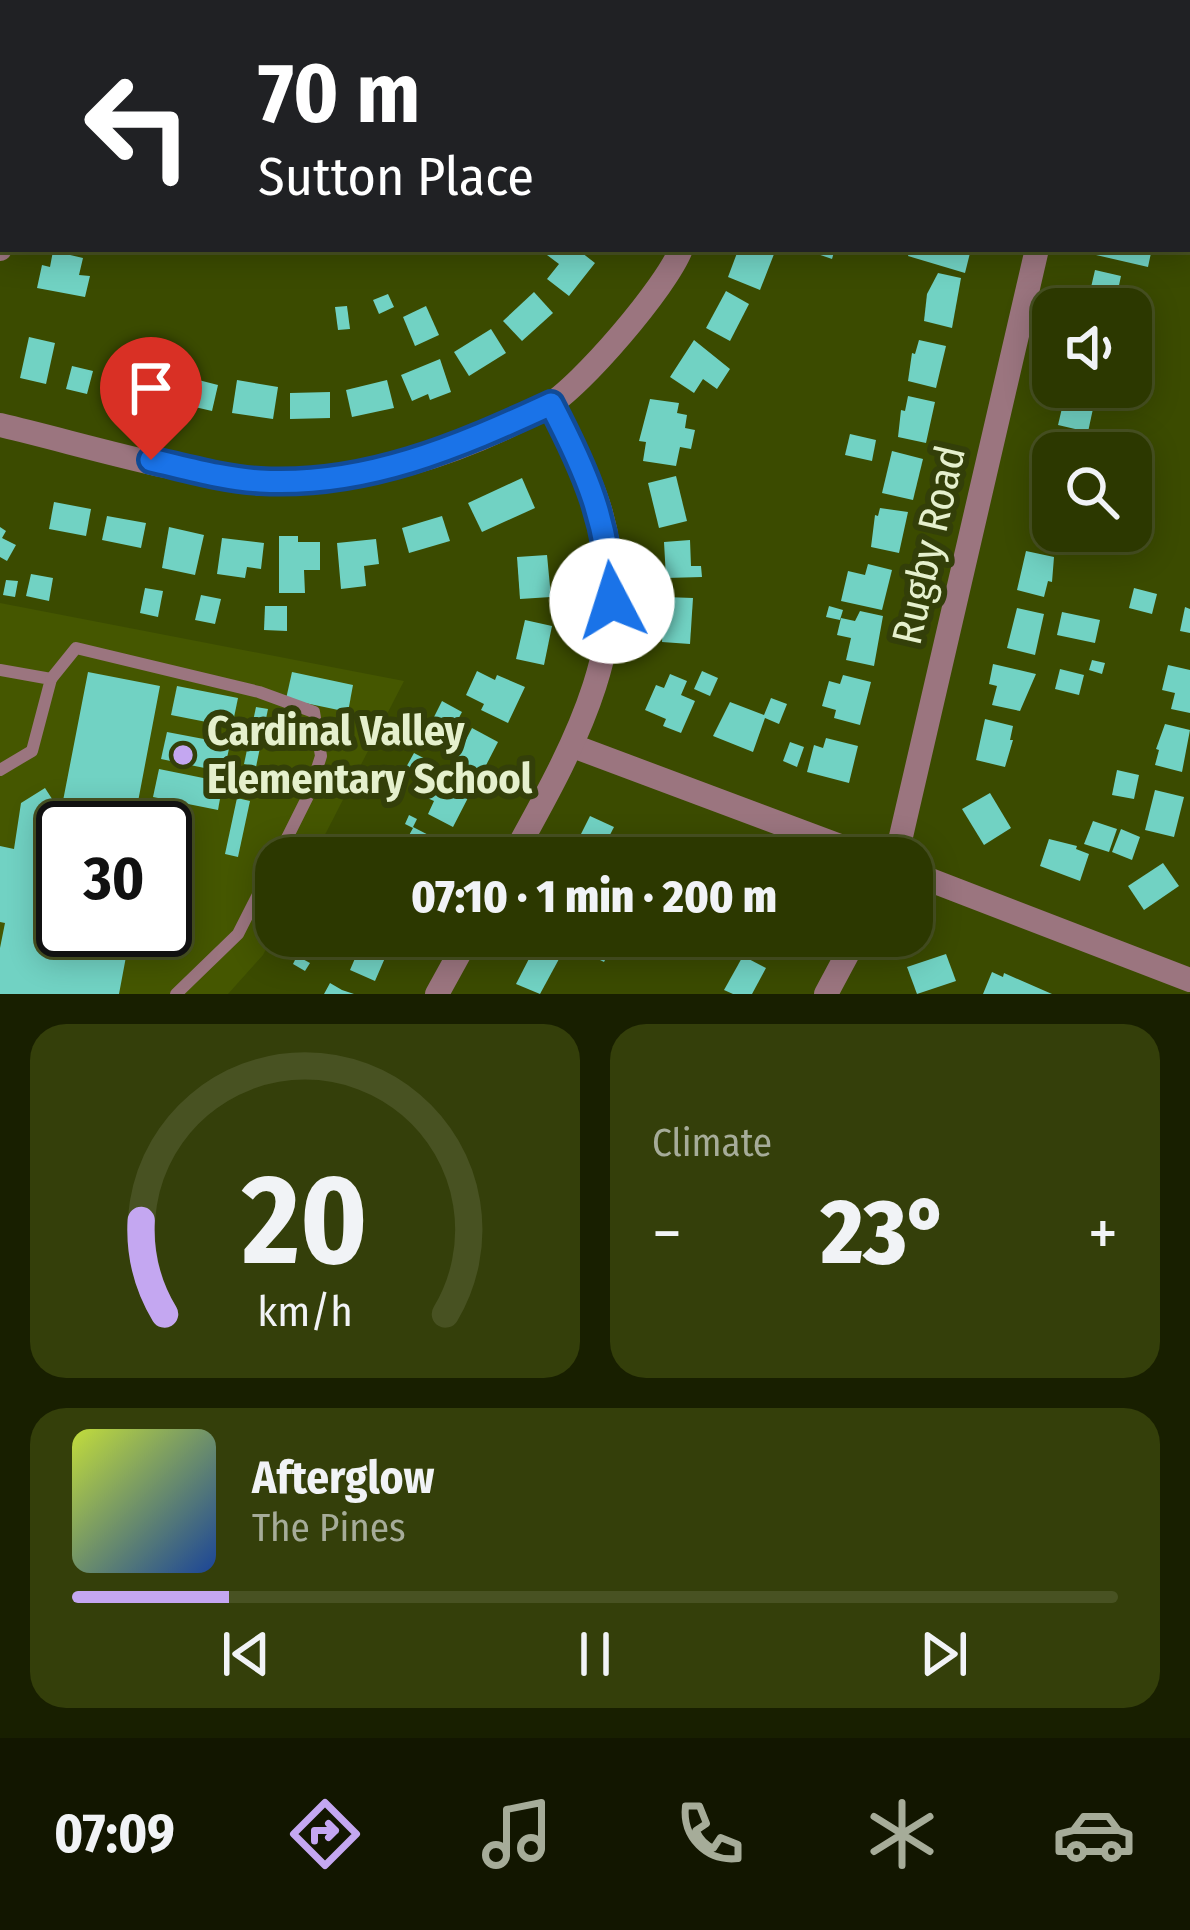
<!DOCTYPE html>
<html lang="en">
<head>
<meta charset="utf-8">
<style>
  body { margin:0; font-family:"Fira Sans Condensed",sans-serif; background:#343f0a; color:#f1f3f6; height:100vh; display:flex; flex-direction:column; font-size:45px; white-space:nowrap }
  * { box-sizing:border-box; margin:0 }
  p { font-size:39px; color:#a6ac99 }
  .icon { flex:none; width:66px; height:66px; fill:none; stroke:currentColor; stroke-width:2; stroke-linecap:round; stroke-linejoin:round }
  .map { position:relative; height:994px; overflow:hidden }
  .panel { display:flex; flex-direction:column; gap:30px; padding:30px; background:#181f00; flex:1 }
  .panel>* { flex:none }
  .top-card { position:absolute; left:0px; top:0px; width:1191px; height:252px; box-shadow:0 6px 30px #0003,0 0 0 3px #485222; background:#202124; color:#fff; overflow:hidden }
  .buttons { position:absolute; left:1032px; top:288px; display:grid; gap:24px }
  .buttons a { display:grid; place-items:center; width:120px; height:120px; border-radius:24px; background:#2c3800; box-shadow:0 6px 30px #0003,0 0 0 3px #485222; font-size:60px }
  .speed { position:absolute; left:36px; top:801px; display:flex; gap:24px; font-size:60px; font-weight:700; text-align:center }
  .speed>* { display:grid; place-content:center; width:156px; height:156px; border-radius:50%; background:#2c3800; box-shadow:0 6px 30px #0003,0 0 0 3px #485222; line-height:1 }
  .speed .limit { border:6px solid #111; border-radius:18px; background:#fff; color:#111 }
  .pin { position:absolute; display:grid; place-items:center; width:102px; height:102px; color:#fff; margin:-123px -51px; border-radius:50% 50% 50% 0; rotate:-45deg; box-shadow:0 0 12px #0007 }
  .pin .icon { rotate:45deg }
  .me { position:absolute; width:132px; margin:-66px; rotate:355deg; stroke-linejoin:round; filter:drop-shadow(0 0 9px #0008) }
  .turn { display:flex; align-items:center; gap:42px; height:252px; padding:0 60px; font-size:54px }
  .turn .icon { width:156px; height:156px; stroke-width:2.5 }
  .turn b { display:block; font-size:84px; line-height:102px }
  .big { font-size:90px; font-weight:800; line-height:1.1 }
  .panel .tile { flex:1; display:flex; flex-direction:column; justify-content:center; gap:18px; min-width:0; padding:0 42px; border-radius:36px; background:#343f0a }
  .panel .dial { align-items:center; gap:0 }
  .dial svg { height:312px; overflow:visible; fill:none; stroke:#485222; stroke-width:7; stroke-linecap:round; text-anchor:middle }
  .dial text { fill:#f1f3f6; stroke:none }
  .song { display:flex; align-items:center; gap:36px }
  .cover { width:144px; height:144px; border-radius:18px; background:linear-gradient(135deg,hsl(70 70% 55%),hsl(220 70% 35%)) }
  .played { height:12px; border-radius:6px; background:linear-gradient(90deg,#c4a7f1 15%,#485222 15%) }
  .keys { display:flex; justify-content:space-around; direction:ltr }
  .heat { display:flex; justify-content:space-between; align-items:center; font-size:66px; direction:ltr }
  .panel .tiles { flex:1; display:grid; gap:30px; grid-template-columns:1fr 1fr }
  .tile:last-child { grid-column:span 2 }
  .trip { position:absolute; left:255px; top:837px; width:678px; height:120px; border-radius:36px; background:#2c3800; box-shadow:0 6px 30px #0003,0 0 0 3px #485222; font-weight:800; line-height:120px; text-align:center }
  .menu { display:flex; height:192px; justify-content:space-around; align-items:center; background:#121600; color:#a6ac99 }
  .menu .icon { width:84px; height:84px }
  .menu .active { color:#c4a7f1 }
  .menu b { font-size:54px; color:#f1f3f6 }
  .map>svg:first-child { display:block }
  .built { fill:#455700; fill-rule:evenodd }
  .building { fill:#71d2c3 }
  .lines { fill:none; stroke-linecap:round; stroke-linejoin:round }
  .service { stroke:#9b757f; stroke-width:12 }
  .minor { stroke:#9b757f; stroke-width:24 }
  .route-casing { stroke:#114b97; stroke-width:30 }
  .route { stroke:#1a73e8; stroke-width:21 }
  .poi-dot { fill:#c4a7f1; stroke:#333f09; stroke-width:4.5 }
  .labels { text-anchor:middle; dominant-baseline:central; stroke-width:12; stroke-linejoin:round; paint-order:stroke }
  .street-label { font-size:42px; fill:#e5f0cd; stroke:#333f09 }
  .poi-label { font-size:42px; font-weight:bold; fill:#e5f0cd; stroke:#333f09; text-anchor:start }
</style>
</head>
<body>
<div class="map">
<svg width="1190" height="994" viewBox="0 0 1190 994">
  <rect width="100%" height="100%" fill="#3b4b00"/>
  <path class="built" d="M0,603L404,681L313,858H276V929L263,955L228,994H0ZM63,828H165V930H63Z"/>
  <g class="building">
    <path d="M539,249H577L595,263L569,296L547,279L559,264Z"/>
    <path d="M745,249H776L760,290L728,277L737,253L742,255Z"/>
    <path d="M803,249H835L832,259Z"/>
    <path d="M910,249H971L965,273L908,256Z"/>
    <path d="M1097,249H1140L1151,253L1148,267L1096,255Z"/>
    <path d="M53,251L83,258L79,275L90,276L85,297L37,288L42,265L50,267Z"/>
    <path d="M1095,270L1121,276L1118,290L1122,291L1115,309H1086Z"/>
    <path d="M938,273L961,278L952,328L924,321L927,294Z"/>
    <path d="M726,291L749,304L730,341L706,328Z"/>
    <path d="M534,292L553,313L522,341L503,321Z"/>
    <path d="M388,294L394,307L379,314L373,300Z"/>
    <path d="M347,306L350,329L338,330L335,307Z"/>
    <path d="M426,306L439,335L415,346L403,317Z"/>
    <path d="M491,329L506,353L469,376L454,352Z"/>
    <path d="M29,337L55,343L46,384L20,378Z"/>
    <path d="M694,340L730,369L717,389L703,379L694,393L670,377Z"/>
    <path d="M919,340L946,346L936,388L908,381L912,353L915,354Z"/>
    <path d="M440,359L451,392L430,400L428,394L412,401L401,375Z"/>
    <path d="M115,361L157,370L151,396L109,387Z"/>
    <path d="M72,366L93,371L87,394L66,389Z"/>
    <path d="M175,374L218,385L212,411L169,401Z"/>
    <path d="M237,380L278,387L273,419L232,413Z"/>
    <path d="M387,380L394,408L352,417L346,390Z"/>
    <path d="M1067,387L1097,390L1088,432L1058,425Z"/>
    <path d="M330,392V418L290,419V393Z"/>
    <path d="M908,396L935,402L926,443L898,437L901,410L905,411Z"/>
    <path d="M650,399L679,403L677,413L687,415L685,428L695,430L691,449L680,447L676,466L643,461L646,442L639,441Z"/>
    <path d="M850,434L876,440L872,461L845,455Z"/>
    <path d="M1052,440L1078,446L1076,453H1053V482L1043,479Z"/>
    <path d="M892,451L923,459L913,500L882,493Z"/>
    <path d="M676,476L687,521L659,528L648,483Z"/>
    <path d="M522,478L535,508L482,532L468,503Z"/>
    <path d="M1041,494L1053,497V531H1063L1061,541L1032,535Z"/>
    <path d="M54,502L91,509L86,536L49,529Z"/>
    <path d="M880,508L908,512L899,553L871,547L875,515L878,516Z"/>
    <path d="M107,516L146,523L141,548L102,540Z"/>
    <path d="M442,516L450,541L409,553L402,528Z"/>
    <path d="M0,527L6,531L2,538L16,545L7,561L0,557Z"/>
    <path d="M169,527L204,535L195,575L162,568Z"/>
    <path d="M279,536H298V542H320V570H304L305,593H279Z"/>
    <path d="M222,538L264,543L261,569L247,567L245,578L217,574Z"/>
    <path d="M376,539L379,564L364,566L366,586L341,589L337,543Z"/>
    <path d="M690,540L691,566H701L702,577L666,578L664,542Z"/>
    <path d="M1026,551L1054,557L1052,582L1048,581L1044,597L1017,590Z"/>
    <path d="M547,555L551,597L520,599L517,557Z"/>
    <path d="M868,564L892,570L882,610L841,601L848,571L865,575Z"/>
    <path d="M31,574L53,578L49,601L26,596Z"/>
    <path d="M6,580L18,581L15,597L3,595Z"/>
    <path d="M145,588L163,591L158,617L140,613Z"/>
    <path d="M1134,588L1157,594L1152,614L1129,608Z"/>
    <path d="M201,595L221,599L215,624L195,620Z"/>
    <path d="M665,597L693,598L690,644L662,642Z"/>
    <path d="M265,606H287V631L264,630Z"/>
    <path d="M829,606L843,610L840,620L826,617Z"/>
    <path d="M1185,607L1190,609V633L1180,631Z"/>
    <path d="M1017,608L1044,614L1035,655L1007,648Z"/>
    <path d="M860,611L883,616L874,666L846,660L851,638L837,635L841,618L855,621Z"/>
    <path d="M1062,612L1100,620L1095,643L1057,635Z"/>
    <path d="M525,620L552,626L544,665L516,659Z"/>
    <path d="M1092,660L1105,663L1102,674L1089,670Z"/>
    <path d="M993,664L1036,674L1020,711L992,705L997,686L989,684Z"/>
    <path d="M1168,665L1190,670V713L1171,709L1175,693L1162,690Z"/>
    <path d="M1060,669L1084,675L1079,695L1055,689Z"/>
    <path d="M477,671L495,680L497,675L525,687L508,723L481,710L484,704L466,695Z"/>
    <path d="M702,671L718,678L710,696L694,689Z"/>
    <path d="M88,672L160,686L133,828H63V930H131L119,994H0V948L5,923L0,922V846L14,849L21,803L45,788L56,805L62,806Z"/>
    <path d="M292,672L353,685L348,712L286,699Z"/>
    <path d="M670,674L687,681L681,695L695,701L681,733L663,726L666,719L645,710L656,685L664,688Z"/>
    <path d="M843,675L871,682L860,725L834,718L836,710L822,706L829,681L840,684Z"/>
    <path d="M177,686L238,698L232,727L171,715Z"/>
    <path d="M771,698L787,704L779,724L765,718L753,752L713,736L730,702L764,715Z"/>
    <path d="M442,701L462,712L454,727L434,717Z"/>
    <path d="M256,707L268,709L256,767L244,764Z"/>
    <path d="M985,719L1013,726L1010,740H1013L1005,767L976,760Z"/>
    <path d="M1165,724L1190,730L1182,772L1155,765L1159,750L1156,749Z"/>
    <path d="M472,728L498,742L480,777L454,763Z"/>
    <path d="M167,732L230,744L224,772L161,759Z"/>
    <path d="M826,738L858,746L849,783L807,772L814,745L823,748Z"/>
    <path d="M790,742L804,747L797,767L783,761Z"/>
    <path d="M414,753L433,763L423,782L404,771Z"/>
    <path d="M159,769L223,782L218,810L153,797Z"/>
    <path d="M1117,770L1139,775L1134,799L1112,795Z"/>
    <path d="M436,774L471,792L453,827L428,814L434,801L425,797Z"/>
    <path d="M1155,790L1184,797L1174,837L1145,830Z"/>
    <path d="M990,793L1011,828L984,845L962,809Z"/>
    <path d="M237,798L250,801L238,857L225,854Z"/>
    <path d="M409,815L417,819L413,827L446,844L439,858H407L409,854L401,850L413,828L405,824Z"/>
    <path d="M590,816L614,827L598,858H569Z"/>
    <path d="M1093,821L1117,829L1109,852L1084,844Z"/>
    <path d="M1121,829L1140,837L1132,860L1112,852Z"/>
    <path d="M1049,839L1077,846L1076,849L1089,854L1080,881L1040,866Z"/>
    <path d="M681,847L709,858H676Z"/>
    <path d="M1163,863L1179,886L1144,910L1128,886Z"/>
    <path d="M351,936L364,939L372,936L391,944L375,981L350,970L356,956L344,951Z"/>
    <path d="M587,936L615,940L604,962L580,950Z"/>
    <path d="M535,947L559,959L540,994L516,984Z"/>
    <path d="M946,954L956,981L917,994L907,967Z"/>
    <path d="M297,956L310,963L305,971L293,964Z"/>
    <path d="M743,956L766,968L752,994H733L724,990Z"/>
    <path d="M992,972L1003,977L1004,973L1052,994H983Z"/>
    <path d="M330,983L342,990L354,994H324Z"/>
  </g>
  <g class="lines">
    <g class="service">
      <path d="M0,670L51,679L32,751L0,770"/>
      <path d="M51,679L76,648L259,692L314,712L321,756L309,794L277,858"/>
      <path d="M176,994L238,934L276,859"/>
    </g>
    <g class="minor">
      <path d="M336,0L337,3"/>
      <path d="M63,3L67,0"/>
      <path d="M748,3L749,0"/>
      <path d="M1094,3L1095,0"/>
      <path d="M0,33L3,32"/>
      <path d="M0,249L3,234"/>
      <path d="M0,425C81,444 176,474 258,481C356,489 462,453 546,407C581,387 667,286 681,249"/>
      <path d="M573,746L872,858"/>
      <path d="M512,858C571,751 637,640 601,513C590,474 569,440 551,404"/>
      <path d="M896,858L1037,249"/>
      <path d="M912,873L1190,980"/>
      <path d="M437,994L469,936"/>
      <path d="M826,994L857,936"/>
    </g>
  </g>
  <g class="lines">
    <defs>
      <path id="route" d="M151,460C186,468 224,479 260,481C365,487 458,447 551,404C587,473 608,522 612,601"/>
    </defs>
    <use href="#route" class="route-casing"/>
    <use href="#route" class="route"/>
  </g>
  <circle class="poi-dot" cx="183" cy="755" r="12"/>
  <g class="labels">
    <g class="street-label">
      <text transform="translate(929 545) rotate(-77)">Rugby Road</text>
    </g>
    <g class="poi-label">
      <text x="207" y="731">Cardinal Valley<tspan x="207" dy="48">Elementary School</tspan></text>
    </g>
  </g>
</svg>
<div class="buttons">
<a><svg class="icon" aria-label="sound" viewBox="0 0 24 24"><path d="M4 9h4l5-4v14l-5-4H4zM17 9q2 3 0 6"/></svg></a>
<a><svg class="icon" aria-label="search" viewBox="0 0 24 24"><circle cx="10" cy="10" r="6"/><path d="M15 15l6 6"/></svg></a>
</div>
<div class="speed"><div class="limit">30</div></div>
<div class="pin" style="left:151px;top:460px;background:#d93025"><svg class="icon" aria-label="arrive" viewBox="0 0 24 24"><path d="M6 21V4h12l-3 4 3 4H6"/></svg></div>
<svg class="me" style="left:612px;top:601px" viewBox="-20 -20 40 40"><circle r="19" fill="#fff"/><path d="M0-13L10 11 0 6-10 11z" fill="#1a73e8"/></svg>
<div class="trip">07:10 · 1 min · 200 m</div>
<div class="top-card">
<div class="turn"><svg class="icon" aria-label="left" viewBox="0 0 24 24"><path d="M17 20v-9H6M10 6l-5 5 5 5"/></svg><div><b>70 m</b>Sutton Place</div></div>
</div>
</div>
<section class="panel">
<div class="tiles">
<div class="tile dial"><svg viewBox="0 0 100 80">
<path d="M14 69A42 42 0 1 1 86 69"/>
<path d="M14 69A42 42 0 0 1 8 45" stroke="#c4a7f1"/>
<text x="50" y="56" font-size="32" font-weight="700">20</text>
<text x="50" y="72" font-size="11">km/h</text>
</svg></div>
<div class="tile"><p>Climate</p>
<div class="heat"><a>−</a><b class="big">23°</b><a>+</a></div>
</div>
<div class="tile">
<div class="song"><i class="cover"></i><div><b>Afterglow</b><p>The Pines</p></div></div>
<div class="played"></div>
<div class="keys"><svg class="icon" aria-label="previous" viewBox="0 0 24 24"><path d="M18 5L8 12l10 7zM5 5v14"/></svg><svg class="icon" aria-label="pause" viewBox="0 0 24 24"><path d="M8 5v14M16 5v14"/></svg><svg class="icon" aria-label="next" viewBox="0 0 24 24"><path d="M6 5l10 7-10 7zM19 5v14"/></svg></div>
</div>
</div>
</section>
<nav class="menu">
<b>07:09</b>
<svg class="icon active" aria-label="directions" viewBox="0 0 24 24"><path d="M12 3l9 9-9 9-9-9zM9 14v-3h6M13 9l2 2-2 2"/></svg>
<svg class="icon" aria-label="music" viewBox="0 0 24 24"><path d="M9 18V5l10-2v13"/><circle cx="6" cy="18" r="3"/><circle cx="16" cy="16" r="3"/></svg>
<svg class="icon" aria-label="phone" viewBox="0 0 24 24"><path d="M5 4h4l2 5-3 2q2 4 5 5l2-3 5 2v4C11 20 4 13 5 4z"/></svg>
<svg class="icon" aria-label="climate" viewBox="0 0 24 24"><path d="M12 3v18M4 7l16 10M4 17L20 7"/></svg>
<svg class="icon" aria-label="car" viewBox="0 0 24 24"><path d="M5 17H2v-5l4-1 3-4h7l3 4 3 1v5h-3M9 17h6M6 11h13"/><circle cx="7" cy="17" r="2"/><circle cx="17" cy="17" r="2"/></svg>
</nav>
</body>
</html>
